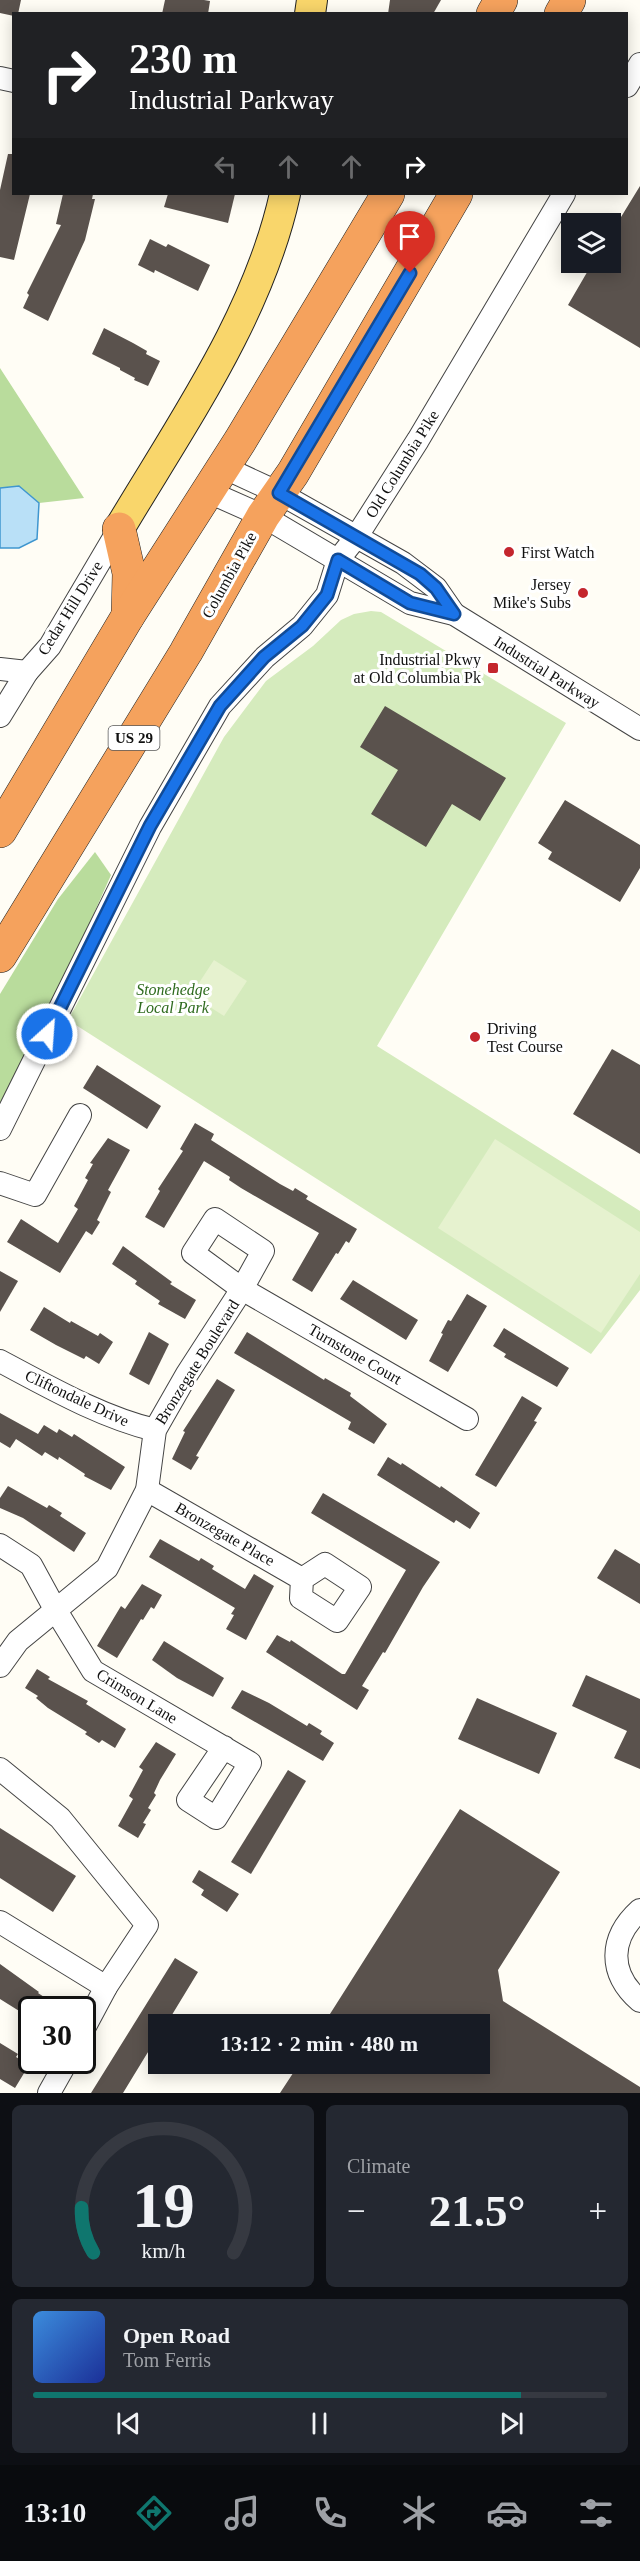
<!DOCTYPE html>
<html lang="en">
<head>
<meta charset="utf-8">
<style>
  body { margin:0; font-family:Georgia,serif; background:#242831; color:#f1f3f6; height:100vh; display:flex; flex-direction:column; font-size:22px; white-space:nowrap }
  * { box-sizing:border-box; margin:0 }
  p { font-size:20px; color:#9ea1a6 }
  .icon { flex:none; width:33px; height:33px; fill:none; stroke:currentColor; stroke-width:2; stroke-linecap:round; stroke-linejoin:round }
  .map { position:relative; height:2093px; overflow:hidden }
  .sheet { display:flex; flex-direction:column; gap:12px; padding:12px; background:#0d0f14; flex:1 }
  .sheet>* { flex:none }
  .guide { position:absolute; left:12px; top:12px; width:616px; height:183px; border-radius:0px; box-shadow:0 3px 15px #0003; background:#202124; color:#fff; overflow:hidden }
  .fabs { position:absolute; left:561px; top:213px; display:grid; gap:12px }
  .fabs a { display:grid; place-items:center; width:60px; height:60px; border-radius:0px; background:#171b24; box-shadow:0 3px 15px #0003; font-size:30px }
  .speed { position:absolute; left:18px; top:1996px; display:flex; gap:12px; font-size:30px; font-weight:700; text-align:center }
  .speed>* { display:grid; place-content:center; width:78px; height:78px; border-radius:50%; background:#171b24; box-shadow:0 3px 15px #0003; line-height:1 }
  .speed .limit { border:3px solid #111; border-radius:9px; background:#fff; color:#111 }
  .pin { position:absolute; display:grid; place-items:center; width:51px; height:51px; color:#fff; margin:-62px -26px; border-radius:50% 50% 50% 0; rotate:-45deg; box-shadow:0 0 6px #0007 }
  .pin .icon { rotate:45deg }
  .me { position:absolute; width:66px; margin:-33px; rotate:26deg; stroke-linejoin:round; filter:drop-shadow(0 0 4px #0008) }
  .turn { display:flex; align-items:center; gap:21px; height:126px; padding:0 18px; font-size:27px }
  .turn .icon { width:78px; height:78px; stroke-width:2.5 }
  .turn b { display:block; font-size:42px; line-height:51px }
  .lanes { display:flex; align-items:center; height:57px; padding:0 18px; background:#0003; justify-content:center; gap:30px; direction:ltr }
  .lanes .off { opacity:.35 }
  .big { font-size:45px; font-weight:700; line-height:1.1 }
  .sheet .widget { flex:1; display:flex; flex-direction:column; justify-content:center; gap:9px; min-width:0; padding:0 21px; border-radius:9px; background:#242831 }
  .sheet .dial { align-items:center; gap:0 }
  .dial svg { height:156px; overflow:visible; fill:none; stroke:#363941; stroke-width:7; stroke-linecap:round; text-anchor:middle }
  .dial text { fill:#f1f3f6; stroke:none }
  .song { display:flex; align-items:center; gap:18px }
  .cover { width:72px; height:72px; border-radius:9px; background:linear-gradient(135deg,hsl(210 70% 55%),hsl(230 70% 35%)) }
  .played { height:6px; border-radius:3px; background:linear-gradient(90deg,#0f766e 85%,#363941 85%) }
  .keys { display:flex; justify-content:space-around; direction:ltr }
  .heat { display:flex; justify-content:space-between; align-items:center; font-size:33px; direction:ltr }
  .sheet .tiles { flex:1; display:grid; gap:12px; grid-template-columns:1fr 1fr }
  .widget:last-child { grid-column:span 2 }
  .trip { position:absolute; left:148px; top:2014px; width:342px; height:60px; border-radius:0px; background:#171b24; box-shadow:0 3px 15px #0003; font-weight:700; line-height:60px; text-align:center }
  .tabs { display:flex; height:96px; justify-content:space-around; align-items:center; background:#090b0e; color:#9ea1a6 }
  .tabs .icon { width:42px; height:42px }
  .tabs .on { color:#0f766e }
  .tabs b { font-size:27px; color:#f1f3f6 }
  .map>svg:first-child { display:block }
  .green { fill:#d5ebbd }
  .forest { fill:#b9dc9c }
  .pitch { fill:#e6f2cf }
  .water { fill:#b9e0f7; stroke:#3f96cf; stroke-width:1.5 }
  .building { fill:#5a524d }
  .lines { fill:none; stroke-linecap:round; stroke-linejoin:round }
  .minor-casing { stroke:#444; stroke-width:24 }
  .major-casing { stroke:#222; stroke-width:32 }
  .highway-casing { stroke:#222; stroke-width:34 }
  .minor { stroke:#fff; stroke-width:22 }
  .major { stroke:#f9d66b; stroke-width:30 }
  .highway { stroke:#f5a25d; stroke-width:33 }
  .route-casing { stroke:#114b97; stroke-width:15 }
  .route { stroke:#1a73e8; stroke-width:10 }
  .poi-dot { fill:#c4262e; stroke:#fff; stroke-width:2 }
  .labels { text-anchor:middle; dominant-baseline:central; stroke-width:6; stroke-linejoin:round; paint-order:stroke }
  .shield { fill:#fff; stroke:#585858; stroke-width:1.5 }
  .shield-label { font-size:15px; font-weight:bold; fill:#111 }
  .street-label { font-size:16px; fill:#111; stroke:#fff }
  .poi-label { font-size:16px; fill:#111; stroke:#fff; text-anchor:start }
  .park-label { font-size:16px; font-style:italic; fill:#2f6b1f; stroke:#fff }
</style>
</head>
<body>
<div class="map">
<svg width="640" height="2093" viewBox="0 0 640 2093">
  <rect width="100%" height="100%" fill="#fffdf5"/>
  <path class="green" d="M371,611L381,612L566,723L377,1046L640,1211V1290L591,1354L68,1020L224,737L266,681L313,646L341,620L354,614Z"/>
  <g class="forest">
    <path d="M0,368L84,498L39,503L19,486L0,488Z"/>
    <path d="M95,852L111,875L67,974L0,1107V994L58,899Z"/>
  </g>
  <g class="pitch">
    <path d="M214,960L247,981L224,1016L191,995Z"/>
    <path d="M495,1139L640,1232V1274L601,1333L438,1228Z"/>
  </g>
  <path class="water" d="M19,486L39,503L37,539L19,548H0V488Z"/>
  <g class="building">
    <path d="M0,0H21L18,14H14V16L0,13Z"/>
    <path d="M165,0H204L210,1L208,14H162Z"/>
    <path d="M390,0H441L433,14H388Z"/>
    <path d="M8,154H14V194H30L14,260L0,257V190Z"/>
    <path d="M640,186V348L568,305L593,262H610V235Z"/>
    <path d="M63,194H93L92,199H95L85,240L48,321L23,308L29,295L27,293L61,225L56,224Z"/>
    <path d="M168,194H235L228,223L164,207Z"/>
    <path d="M150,239L166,247L168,244L210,265L198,291L155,270L154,273L138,265Z"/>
    <path d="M104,328L133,343L147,351L146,354L160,361L148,386L134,380L135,378L120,370V368L92,354Z"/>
    <path d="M385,706L506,778L480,821L452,804L426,847L371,814L398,770L360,747Z"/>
    <path d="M565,800L640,845V868L620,902L548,859L552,852L538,843Z"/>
    <path d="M612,1049L640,1065V1154L573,1114Z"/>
    <path d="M97,1065L161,1106L147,1129L83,1088Z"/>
    <path d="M195,1123L214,1134L211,1140L280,1184L293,1191L295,1188L308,1196L306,1199L357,1229L349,1243L346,1241L338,1254L336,1253L312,1292L292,1280L319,1233L241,1188L229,1180L230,1177L204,1161L164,1228L145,1217L160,1191L158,1189L183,1151L180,1149Z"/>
    <path d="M108,1138L130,1150L108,1190L111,1192L97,1220L100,1222L92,1235L86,1231L60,1273L7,1242L21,1219L58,1243L78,1209L74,1206L88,1180L85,1178L93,1164L90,1163Z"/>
    <path d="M123,1246L172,1282L170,1284L196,1300L185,1319L158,1304L160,1301L135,1284L137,1281L112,1264Z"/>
    <path d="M0,1271L18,1281L0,1312Z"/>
    <path d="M353,1280L418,1320L406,1340L340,1299Z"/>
    <path d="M467,1294L487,1306L448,1372L429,1361L443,1334L441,1333L448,1320L451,1321Z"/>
    <path d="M44,1307L70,1323L71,1321L98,1336L100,1333L113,1342L99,1364L86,1356L84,1359L56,1345L30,1330Z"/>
    <path d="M504,1328L569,1368L557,1387L504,1357L506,1354L493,1346Z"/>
    <path d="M149,1332L169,1344L149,1385L129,1374Z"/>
    <path d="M247,1332L324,1380L325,1378L351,1393L350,1396L387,1424L374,1444L348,1429L351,1422L234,1353Z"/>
    <path d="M217,1379L235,1390L196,1456L199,1457L191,1470L172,1459L185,1432L183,1431Z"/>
    <path d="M522,1396L542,1408L534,1421L537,1422L496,1487L475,1475Z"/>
    <path d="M0,1413L38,1434L44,1425L57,1433L59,1429L72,1437L74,1434L125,1467L111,1490L84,1476L85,1474L59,1457L58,1460L45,1452L42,1456L16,1439L10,1448L0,1442Z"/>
    <path d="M388,1457L401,1465L402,1463L440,1488L441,1486L480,1513L470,1529L456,1520L454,1523L377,1475Z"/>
    <path d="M8,1486L47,1508L49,1505L62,1513L60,1516L86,1533L74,1552L23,1518L0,1508V1498Z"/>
    <path d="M323,1493L440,1562L423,1587L385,1653L383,1652L362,1686L369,1690L357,1710L266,1652L277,1635L290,1642L291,1640L342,1674H345L406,1570L311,1513Z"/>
    <path d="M160,1539L199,1561L201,1558L214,1566L212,1569L245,1589L254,1574L274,1586L246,1640L226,1629L234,1615L231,1614L235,1608L149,1557Z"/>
    <path d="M615,1549L640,1564V1604L597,1578Z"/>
    <path d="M142,1584L162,1595L154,1609L151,1607L143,1620L141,1619L117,1658L97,1646L121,1606L125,1609Z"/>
    <path d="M164,1641L224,1678L213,1697L177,1678L152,1660Z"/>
    <path d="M37,1669L50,1677L48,1679L88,1701L86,1704L126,1729L115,1748L102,1740L99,1743L85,1734L87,1732L48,1708L36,1698L38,1696L25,1688Z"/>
    <path d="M586,1675L640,1699V1769L614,1758L627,1731L572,1706Z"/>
    <path d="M242,1690L269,1703L307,1726L309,1723L322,1731L320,1734L334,1743L323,1761L231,1708Z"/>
    <path d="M477,1698L557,1733L539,1774L458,1739Z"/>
    <path d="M156,1742L176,1754L160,1780L154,1793L156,1795L148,1808L151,1810L143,1823L146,1824L138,1838L118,1826L133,1799L129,1796L143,1770L139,1767Z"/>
    <path d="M288,1770L306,1781L251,1874L231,1862Z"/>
    <path d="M460,1809L560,1872L498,1970L503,2001L640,2087V2093H280L299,2064H480V2025H323Z"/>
    <path d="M0,1828L76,1876L53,1912L0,1878Z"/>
    <path d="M199,1870L239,1894L227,1912L201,1895L204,1890L192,1882Z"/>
    <path d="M175,1958L198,1972L167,2023L159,2025V2034L123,2093H91Z"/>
    <path d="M0,1964L39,1992L38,1993L64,2010H32V2019L0,1999Z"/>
    <path d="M0,2043L18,2054L16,2057L29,2065L15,2088L0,2079Z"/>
  </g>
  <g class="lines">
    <defs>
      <g id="minor">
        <path d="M0,78L14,81"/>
        <path d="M627,86L640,64"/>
        <path d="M223,467L279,493L403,563L436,588L454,614"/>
        <path d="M209,492L263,516L410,603L454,614L640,729"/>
        <path d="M0,669L27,672"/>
        <path d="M0,716L27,672L50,646L119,529"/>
        <path d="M0,1129L150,827L220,706L265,657L302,626L327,595L338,560L357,536L418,440L564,194"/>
        <path d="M0,1183L35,1195L80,1115"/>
        <path d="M0,1361C49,1387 101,1417 155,1430"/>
        <path d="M147,1490L302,1579L325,1564L360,1587L337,1621L301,1598L302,1579"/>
        <path d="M0,1545L31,1565L55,1609L93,1671L250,1763L216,1818L188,1800L224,1747"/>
        <path d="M0,1666L18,1641L107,1568L147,1490L155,1430L187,1374L242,1289L263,1251L215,1219L193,1253L242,1289L467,1419"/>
        <path d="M0,1769L60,1818L147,1925L106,1987L82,2032"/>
        <path d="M640,1910C609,1938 608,1973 640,2001"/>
        <path d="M0,1922L106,1987"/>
        <path d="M49,2093L67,2061"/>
      </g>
      <g id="major">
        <path d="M310,14L312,0"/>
        <path d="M119,529C182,423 258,316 285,194"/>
      </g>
      <g id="highway">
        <path d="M493,14L501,0"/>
        <path d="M561,14L569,0"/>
        <path d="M119,529L129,573L128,616"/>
        <path d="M0,831L128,616L240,441L388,194"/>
        <path d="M0,956L186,652L263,516L293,473L456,194"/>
      </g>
    </defs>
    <use href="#minor" class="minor-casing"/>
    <use href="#major" class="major-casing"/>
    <use href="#highway" class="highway-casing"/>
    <use href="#minor" class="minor"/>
    <use href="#major" class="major"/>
    <use href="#highway" class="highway"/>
  </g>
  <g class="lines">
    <defs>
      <path id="route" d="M47,1034L150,826L220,706L264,657L302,626L327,595L338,560L410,603L454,614L436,588L420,574L279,493L410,273"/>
    </defs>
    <use href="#route" class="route-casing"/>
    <use href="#route" class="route"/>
  </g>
  <g class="poi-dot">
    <circle cx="509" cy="552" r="6"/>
    <circle cx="583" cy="593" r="6"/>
    <rect x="487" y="662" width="12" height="12" rx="3"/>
    <circle cx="475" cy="1037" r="6"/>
  </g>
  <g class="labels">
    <rect class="shield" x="108.5" y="726" width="51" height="24" rx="4.5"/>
    <g class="shield-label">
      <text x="134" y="738">US 29</text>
    </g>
    <g class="street-label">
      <text transform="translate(402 464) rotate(-58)">Old Columbia Pike</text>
      <text transform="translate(229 575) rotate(-61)">Columbia Pike</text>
      <text transform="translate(70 608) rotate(-58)">Cedar Hill Drive</text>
      <text transform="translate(547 672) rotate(32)">Industrial Parkway</text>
      <text transform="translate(355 1354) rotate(30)">Turnstone Court</text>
      <text transform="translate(197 1362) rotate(-58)">Bronzegate Boulevard</text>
      <text transform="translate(77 1398) rotate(25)">Cliftondale Drive</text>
      <text transform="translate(225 1534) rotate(30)">Bronzegate Place</text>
      <text transform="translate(137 1696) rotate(31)">Crimson Lane</text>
    </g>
    <g class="poi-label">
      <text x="521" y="552">First Watch</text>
      <text x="571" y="584" text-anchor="end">Jersey<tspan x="571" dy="18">Mike's Subs</tspan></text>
      <text x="481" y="659" text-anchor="end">Industrial Pkwy<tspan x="481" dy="18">at Old Columbia Pk</tspan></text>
      <text x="487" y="1028">Driving<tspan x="487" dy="18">Test Course</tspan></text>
    </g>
    <g class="park-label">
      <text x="173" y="989">Stonehedge<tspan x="173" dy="18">Local Park</tspan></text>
    </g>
  </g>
</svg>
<div class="fabs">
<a><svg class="icon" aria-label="layers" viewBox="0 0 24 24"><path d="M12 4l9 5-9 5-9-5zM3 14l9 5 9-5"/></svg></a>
</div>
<div class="speed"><div class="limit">30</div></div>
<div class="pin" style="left:410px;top:273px;background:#d93025"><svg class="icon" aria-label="arrive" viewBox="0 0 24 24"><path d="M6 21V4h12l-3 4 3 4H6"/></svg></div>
<svg class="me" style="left:47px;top:1034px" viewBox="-20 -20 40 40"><circle r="17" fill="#1a73e8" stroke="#fff" stroke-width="3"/><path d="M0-11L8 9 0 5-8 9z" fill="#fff"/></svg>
<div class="trip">13:12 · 2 min · 480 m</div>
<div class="guide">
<div class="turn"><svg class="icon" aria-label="right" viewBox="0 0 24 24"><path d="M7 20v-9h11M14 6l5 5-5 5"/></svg><div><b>230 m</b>Industrial Parkway</div></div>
<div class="lanes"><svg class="icon off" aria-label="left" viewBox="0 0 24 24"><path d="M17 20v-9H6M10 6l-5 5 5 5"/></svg><svg class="icon off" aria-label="ahead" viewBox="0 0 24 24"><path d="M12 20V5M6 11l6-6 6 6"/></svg><svg class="icon off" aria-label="ahead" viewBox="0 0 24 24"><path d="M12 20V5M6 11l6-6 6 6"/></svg><svg class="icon" aria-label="right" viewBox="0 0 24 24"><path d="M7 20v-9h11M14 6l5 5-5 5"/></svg></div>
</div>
</div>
<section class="sheet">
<div class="tiles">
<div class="widget dial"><svg viewBox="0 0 100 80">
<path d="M14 69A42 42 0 1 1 86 69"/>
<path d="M14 69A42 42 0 0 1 8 46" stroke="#0f766e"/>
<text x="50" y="56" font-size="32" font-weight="700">19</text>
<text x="50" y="72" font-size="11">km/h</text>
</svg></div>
<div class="widget"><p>Climate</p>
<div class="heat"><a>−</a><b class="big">21.5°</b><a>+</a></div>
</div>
<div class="widget">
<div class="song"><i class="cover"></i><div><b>Open Road</b><p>Tom Ferris</p></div></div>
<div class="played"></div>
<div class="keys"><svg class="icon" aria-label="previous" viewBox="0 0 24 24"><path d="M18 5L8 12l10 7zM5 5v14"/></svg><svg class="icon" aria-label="pause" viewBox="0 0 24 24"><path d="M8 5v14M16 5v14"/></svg><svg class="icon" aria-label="next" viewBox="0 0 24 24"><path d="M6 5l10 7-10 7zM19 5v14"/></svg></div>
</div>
</div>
</section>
<nav class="tabs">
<b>13:10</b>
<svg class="icon on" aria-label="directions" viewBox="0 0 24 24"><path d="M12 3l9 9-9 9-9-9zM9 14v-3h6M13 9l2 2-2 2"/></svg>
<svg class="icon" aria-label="music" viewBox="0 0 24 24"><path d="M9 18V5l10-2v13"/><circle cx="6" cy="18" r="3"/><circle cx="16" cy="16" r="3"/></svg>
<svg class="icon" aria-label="phone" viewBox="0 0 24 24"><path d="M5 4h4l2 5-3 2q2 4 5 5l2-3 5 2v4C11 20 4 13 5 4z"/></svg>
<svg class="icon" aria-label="climate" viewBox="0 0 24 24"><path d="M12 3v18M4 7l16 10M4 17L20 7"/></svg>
<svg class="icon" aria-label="car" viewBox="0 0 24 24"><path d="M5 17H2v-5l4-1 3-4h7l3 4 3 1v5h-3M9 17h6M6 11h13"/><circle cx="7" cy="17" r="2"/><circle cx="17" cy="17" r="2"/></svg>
<svg class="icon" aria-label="filters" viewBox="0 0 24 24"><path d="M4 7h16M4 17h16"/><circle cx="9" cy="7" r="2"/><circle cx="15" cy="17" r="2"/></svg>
</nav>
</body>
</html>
